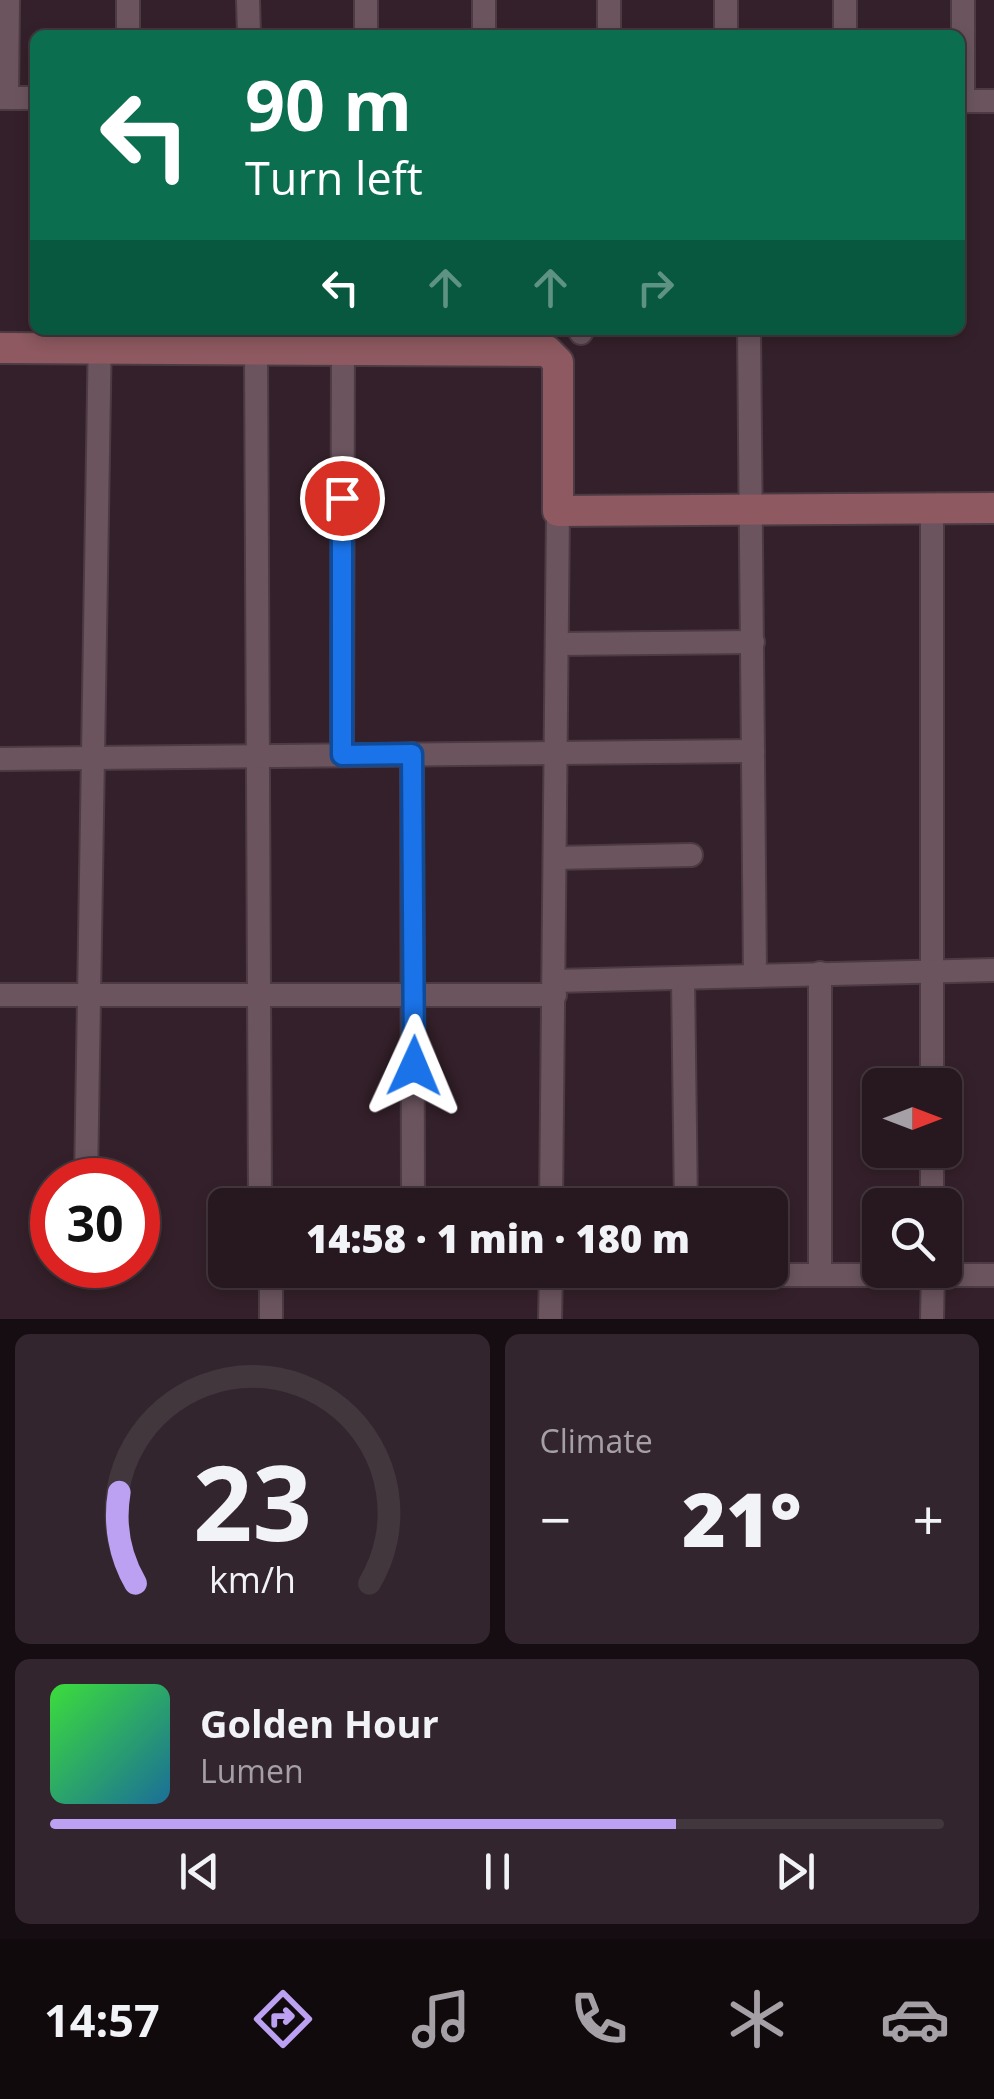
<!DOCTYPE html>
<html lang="en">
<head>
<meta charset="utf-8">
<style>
  body { margin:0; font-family:"Open Sans",sans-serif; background:#33252d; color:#f1f3f6; height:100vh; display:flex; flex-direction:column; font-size:38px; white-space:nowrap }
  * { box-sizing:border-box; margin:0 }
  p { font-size:32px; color:#a4a0a5 }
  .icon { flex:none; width:55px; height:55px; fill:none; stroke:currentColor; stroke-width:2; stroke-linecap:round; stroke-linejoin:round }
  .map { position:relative; height:1319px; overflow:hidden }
  .panel { display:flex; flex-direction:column; gap:15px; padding:15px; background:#150d12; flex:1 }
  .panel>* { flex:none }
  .hud { position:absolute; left:30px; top:30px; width:935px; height:305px; border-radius:15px; box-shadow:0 5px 15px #0003,0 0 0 2px #43373e; background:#0b6e4f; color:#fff; overflow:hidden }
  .needle { width:65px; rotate:90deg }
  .controls { position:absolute; left:862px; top:1068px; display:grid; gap:20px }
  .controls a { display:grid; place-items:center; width:100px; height:100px; border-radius:15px; background:#271820; box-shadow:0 5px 15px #0003,0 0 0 2px #43373e; font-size:50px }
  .speed { position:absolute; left:30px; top:1158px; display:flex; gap:20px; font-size:50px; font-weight:700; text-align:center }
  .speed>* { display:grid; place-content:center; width:130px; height:130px; border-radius:50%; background:#271820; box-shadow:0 5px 15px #0003,0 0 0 2px #43373e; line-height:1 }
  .speed .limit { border:15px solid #d22; background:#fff; color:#111 }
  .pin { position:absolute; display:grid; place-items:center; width:85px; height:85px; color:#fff; margin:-42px; border:5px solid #fff; border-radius:50%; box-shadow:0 2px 10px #0007 }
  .me { position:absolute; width:110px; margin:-55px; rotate:1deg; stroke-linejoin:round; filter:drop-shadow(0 0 8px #0008) }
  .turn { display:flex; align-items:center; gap:35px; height:210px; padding:0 50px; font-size:45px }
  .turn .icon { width:130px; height:130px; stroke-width:2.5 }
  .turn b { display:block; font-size:70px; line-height:85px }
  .lanes { display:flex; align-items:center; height:95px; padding:0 50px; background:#0003; justify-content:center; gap:50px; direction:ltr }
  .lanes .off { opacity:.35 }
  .big { font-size:75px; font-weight:800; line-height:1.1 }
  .panel .card { flex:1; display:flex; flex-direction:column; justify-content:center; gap:15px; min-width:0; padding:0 35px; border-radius:15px; background:#33252d }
  .panel .dial { align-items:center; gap:0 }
  .dial svg { height:260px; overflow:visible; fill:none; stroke:#43373e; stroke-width:7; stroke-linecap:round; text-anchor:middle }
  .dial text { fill:#f1f3f6; stroke:none }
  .song { display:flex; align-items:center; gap:30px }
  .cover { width:120px; height:120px; border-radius:15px; background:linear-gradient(135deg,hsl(120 70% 55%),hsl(200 70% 35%)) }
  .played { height:10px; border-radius:5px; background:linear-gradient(90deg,#bca0f2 70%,#43373e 70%) }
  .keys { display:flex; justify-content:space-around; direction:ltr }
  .heat { display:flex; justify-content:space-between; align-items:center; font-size:55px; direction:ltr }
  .panel .tiles { flex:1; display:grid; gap:15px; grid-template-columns:1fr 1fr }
  .card:last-child { grid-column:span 2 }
  .trip { position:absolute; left:208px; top:1188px; width:580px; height:100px; border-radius:15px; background:#271820; box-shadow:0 5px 15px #0003,0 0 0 2px #43373e; font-weight:800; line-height:100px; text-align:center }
  .dock { display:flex; height:160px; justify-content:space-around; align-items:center; background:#100a0d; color:#a4a0a5 }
  .dock .icon { width:70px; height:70px }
  .dock .current { color:#bca0f2 }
  .dock b { font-size:45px; color:#f1f3f6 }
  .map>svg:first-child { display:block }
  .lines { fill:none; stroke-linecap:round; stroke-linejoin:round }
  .street-casing { stroke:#4c3b43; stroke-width:26 }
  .secondary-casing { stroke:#4c3b43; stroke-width:34 }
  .street { stroke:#6b545e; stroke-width:22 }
  .secondary { stroke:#8e5960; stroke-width:30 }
  .route-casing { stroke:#114b97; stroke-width:25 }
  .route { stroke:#1a73e8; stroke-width:18 }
</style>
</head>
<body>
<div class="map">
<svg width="994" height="1319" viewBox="0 0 994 1319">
  <rect width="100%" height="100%" fill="#34202a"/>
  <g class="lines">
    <defs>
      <g id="street">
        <path d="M128,0V35"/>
        <path d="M248,0L249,35"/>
        <path d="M484,0V35"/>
        <path d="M609,0V35"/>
        <path d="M726,0V35"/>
        <path d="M963,0V101"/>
        <path d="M366,35V0"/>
        <path d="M845,35V0"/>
        <path d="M0,98H35"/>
        <path d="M7,98L8,0"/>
        <path d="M960,101H994"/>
        <path d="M749,330L755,976"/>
        <path d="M581,333V330"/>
        <path d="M256,351L260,1205"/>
        <path d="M932,508V1085"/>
        <path d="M558,644L753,642"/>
        <path d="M412,754L413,1205"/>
        <path d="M342,755L343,330"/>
        <path d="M0,759L753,751"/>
        <path d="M556,858L691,855"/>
        <path d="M820,973V1274"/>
        <path d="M683,978L686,1205"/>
        <path d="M555,981L994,970"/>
        <path d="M0,995H555"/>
        <path d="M932,1150V1205"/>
        <path d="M86,1180L100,330"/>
        <path d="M551,1205L558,511"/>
        <path d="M271,1319V1275H994"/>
        <path d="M550,1319L551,1270"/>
        <path d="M932,1319L933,1270"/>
      </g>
      <path id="secondary" d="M0,348L547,351L558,362V511L994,508"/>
    </defs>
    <use href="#street" class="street-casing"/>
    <use href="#secondary" class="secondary-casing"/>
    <use href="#street" class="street"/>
    <use href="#secondary" class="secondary"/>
  </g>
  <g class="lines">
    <defs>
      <path id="route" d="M342,498V755L412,754L414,1066"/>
    </defs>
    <use href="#route" class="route-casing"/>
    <use href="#route" class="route"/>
  </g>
</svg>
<div class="controls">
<a><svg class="needle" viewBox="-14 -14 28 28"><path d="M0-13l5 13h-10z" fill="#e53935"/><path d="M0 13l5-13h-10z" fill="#a4a0a5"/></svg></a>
<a><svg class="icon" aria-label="search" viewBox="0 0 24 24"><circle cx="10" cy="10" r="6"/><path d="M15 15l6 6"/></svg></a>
</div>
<div class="speed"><div class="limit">30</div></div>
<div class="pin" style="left:342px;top:498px;background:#d93025"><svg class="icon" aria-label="arrive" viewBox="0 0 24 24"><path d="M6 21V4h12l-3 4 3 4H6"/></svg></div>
<svg class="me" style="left:414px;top:1066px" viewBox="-20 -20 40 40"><path d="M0-17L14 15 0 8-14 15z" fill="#1a73e8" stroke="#fff" stroke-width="4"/></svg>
<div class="trip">14:58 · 1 min · 180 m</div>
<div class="hud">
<div class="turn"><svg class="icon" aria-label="left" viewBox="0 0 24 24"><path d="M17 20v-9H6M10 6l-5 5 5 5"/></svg><div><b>90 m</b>Turn left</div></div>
<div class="lanes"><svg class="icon" aria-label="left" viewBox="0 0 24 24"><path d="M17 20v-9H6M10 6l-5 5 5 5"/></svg><svg class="icon off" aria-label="ahead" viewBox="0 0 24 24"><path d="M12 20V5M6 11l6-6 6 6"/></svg><svg class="icon off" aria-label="ahead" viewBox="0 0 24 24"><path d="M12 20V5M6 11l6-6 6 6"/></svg><svg class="icon off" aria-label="right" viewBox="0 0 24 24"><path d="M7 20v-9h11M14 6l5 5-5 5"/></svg></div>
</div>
</div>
<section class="panel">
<div class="tiles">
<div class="card dial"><svg viewBox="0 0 100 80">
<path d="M14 69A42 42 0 1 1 86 69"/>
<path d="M14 69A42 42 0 0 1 9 41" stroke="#bca0f2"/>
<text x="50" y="56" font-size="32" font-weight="700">23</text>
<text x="50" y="72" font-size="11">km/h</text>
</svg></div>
<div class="card"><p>Climate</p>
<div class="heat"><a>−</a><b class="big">21°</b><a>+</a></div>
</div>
<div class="card">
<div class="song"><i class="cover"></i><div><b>Golden Hour</b><p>Lumen</p></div></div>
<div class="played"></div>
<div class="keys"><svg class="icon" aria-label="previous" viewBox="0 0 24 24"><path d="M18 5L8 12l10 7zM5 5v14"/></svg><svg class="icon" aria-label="pause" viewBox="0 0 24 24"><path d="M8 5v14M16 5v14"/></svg><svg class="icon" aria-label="next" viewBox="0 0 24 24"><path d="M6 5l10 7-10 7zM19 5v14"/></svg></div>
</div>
</div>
</section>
<nav class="dock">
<b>14:57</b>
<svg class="icon current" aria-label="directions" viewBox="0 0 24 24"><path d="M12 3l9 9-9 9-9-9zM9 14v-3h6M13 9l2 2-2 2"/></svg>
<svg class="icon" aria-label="music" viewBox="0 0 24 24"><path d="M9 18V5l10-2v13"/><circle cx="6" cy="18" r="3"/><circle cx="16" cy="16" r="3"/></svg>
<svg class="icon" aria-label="phone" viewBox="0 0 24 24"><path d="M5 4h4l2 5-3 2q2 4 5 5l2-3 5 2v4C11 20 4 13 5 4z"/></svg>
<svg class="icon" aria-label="climate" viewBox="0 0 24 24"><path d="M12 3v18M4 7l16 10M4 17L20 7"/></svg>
<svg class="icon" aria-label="car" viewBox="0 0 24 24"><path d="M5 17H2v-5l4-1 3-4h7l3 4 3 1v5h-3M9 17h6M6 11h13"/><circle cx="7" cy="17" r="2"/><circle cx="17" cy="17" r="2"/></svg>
</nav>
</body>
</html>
